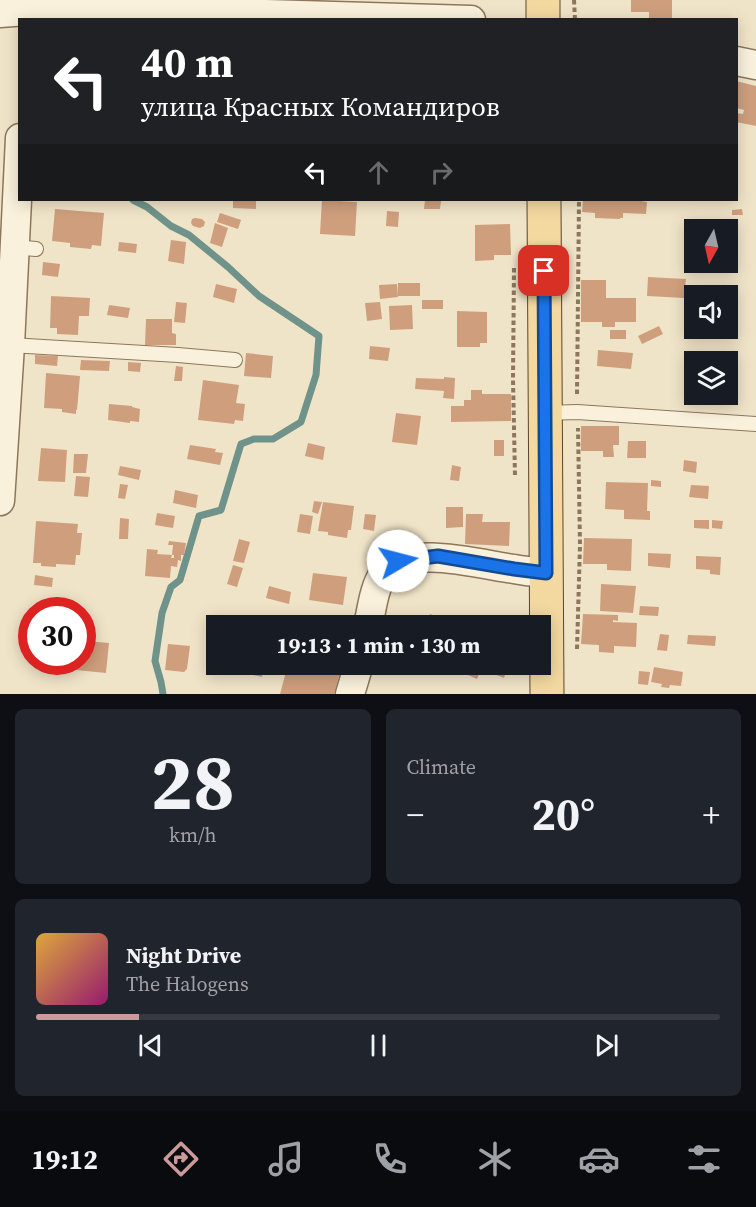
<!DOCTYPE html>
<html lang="en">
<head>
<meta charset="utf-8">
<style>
  body { margin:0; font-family:"Source Serif 4",serif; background:#20242c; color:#f1f3f6; height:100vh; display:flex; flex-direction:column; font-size:22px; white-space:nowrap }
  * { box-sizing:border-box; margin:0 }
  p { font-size:20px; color:#9ea1a6 }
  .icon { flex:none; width:33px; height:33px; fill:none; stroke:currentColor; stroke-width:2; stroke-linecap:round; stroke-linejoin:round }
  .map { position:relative; height:694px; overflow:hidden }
  .details { display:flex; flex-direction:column; gap:15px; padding:15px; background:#0d0f14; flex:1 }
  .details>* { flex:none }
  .banner { position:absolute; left:18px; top:18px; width:720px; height:183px; border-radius:0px; box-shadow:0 3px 15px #0003; background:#202124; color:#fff; overflow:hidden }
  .needle { width:39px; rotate:188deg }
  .fabs { position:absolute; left:684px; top:219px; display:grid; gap:12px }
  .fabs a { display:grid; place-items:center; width:54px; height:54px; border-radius:0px; background:#171b24; box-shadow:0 3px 15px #0003; font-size:30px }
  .speed { position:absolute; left:18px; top:597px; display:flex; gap:12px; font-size:30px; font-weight:700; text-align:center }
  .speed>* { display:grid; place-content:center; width:78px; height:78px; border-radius:50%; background:#171b24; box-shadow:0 3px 15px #0003; line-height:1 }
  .speed .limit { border:9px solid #d22; background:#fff; color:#111 }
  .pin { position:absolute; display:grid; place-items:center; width:51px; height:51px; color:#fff; margin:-26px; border-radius:12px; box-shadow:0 3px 9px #0006 }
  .me { position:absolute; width:66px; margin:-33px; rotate:82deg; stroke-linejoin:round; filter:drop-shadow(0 0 4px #0008) }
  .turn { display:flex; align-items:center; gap:21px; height:126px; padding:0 24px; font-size:27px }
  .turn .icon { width:78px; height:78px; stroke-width:2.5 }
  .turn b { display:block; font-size:42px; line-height:51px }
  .lanes { display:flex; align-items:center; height:57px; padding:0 24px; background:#0003; justify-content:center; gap:30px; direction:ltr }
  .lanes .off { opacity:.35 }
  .big { font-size:45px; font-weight:700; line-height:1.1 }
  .details .tile { flex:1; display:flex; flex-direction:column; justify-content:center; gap:9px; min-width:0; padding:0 21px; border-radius:9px; background:#20242c }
  .details .dial { align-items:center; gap:0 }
  .dial b { font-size:78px; line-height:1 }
  .song { display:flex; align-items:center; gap:18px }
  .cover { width:72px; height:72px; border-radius:9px; background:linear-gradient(135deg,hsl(40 70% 55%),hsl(320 70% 35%)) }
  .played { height:6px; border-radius:3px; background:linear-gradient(90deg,#cc999b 15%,#363941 15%) }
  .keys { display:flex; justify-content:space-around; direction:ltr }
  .heat { display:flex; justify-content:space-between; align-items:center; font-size:33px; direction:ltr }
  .details .tiles { flex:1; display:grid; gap:15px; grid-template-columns:1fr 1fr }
  .tile:last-child { grid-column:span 2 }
  .trip { position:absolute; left:206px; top:615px; width:345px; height:60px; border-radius:0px; background:#171b24; box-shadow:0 3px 15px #0003; font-weight:700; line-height:60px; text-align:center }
  .menu { display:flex; height:96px; justify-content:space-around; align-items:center; background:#090b0e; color:#9ea1a6 }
  .menu .icon { width:42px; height:42px }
  .menu .selected { color:#cc999b }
  .menu b { font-size:27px; color:#f1f3f6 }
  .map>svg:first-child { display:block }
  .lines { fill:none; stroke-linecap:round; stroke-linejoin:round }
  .stream { stroke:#6f938a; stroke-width:7 }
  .building { fill:#cf9f7d }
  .service-casing { stroke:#8d765c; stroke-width:16 }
  .minor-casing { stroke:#8d765c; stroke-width:31 }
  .primary-casing { stroke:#5b4430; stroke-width:35 }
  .path { stroke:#8d765c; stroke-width:4; stroke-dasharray:4.5 3; stroke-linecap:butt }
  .service { stroke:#faf1dc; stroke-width:14 }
  .minor { stroke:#faf1dc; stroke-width:28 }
  .primary { stroke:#f3d9a0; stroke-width:33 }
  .route-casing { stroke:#114b97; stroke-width:15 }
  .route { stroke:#1a73e8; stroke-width:10 }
</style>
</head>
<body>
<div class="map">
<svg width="756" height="694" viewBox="0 0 756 694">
  <rect width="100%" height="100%" fill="#f0e4c8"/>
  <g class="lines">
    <path class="stream" d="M133,200L147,207L171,226L189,235L228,267L259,296L319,336L316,375L301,422L273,439H254L241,444L221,510L199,516L180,580L171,587L162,613L155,661L161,682L163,694"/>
  </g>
  <g class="building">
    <path d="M631,0H672V20H649V12H631Z"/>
    <path d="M736,81L756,86V126L736,122V113L743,114L744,110L736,108Z"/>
    <path d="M233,200H256V209L233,208Z"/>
    <path d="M322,200L357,202L355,236L320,234Z"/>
    <path d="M425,200L441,201L440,209H424Z"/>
    <path d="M583,200H641V201L647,202L646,214L623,213V218H620V219L595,218V213L582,212Z"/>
    <path d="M55,209L104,213L101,246L92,245L91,249L70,247V243L52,241Z"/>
    <path d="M742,209L743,215H732V210Z"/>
    <path d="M387,211L399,212L398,227L386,226Z"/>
    <path d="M220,213L241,220L238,229L217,222Z"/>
    <path d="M195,218L202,219L205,222L204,226L200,228L193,226L191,223L192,219Z"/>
    <path d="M215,223L228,228L222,247L210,243Z"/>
    <path d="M510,224L511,255H494V260L475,261V225Z"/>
    <path d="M171,240L186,242L184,264L168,261Z"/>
    <path d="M119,242L137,244L136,253L118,251Z"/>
    <path d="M43,262L60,264L58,277L42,275Z"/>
    <path d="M648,277L686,279L684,298L647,296Z"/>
    <path d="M581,280H606V298H636V322H615V327H602V322H581Z"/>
    <rect x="398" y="283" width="22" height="13"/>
    <path d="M216,284L237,289L234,303L213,297Z"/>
    <path d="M397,284L398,297L380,299L379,285Z"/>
    <path d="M51,296L90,298L89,316H79L78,335L57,334V328H50Z"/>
    <rect x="422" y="300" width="21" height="9"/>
    <path d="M176,302L187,303L185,323L174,322Z"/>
    <path d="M380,302L382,319L367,321L365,303Z"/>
    <path d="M109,305L130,308L128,318L107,315Z"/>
    <path d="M412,305L413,329L390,330L389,306Z"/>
    <path d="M457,311L487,312V343H480V347H457Z"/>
    <path d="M146,319H172V333L176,334V345H145Z"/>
    <path d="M659,326L663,334L642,344L638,336Z"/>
    <rect x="610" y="330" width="16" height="9"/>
    <path d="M370,346L390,348L388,361L369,359Z"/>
    <path d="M598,350L633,353L631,369L597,366Z"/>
    <path d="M246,353L273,356L271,378L244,376Z"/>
    <path d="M35,355L58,356L57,366L35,364Z"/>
    <path d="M81,360L110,361L109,371L80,370Z"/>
    <path d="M128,362L141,363L140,372L128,371Z"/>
    <path d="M176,366L183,367L182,381H174Z"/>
    <path d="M46,373L80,376L77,410H76V414L62,412V409L44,408Z"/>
    <path d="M444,377L455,378L454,399L443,398L444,391L415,389L416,378L444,379Z"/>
    <path d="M203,380L239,385L236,403L245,404L243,421L235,420L234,424L198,420Z"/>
    <path d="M471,390H482V394H511V421L451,422V406H464V400H471Z"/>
    <path d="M109,404L132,406V407L140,409L139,422L130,421V423L108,420Z"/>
    <path d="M396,413L421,416L417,445L392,442Z"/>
    <path d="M581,426H619V445H613L614,457H603V451H581Z"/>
    <rect x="494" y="440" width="10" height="16"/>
    <path d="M628,441H646V458H627Z"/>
    <path d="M308,443L325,447L323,460L305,456Z"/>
    <path d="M190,445L216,449L215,452L223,453L220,465L187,459Z"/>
    <path d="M41,448L67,450L65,482L38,481Z"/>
    <path d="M74,454H88L86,473H73Z"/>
    <path d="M684,460L697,462L696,473L683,471Z"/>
    <path d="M452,465L461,467L459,481L450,480Z"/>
    <path d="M120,466L141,470L139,480L118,475Z"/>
    <path d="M76,476L90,477L88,497L74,496Z"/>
    <path d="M651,480L661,481V487L651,486Z"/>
    <path d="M606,482L648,483L647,511H650V520L624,519V510L605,509Z"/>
    <path d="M120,484L128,485L125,499L118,498Z"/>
    <path d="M691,485L709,486L708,499L689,497Z"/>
    <path d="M175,490L198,495L196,508L173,503Z"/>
    <path d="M314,501L322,502L318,514L312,512Z"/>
    <path d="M323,502L354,506L351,530H348L347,538L328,535V532L318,531Z"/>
    <path d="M446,507H463V527L446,528Z"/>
    <path d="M157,513L175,516L173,528L155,525Z"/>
    <path d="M300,514L313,516L310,534L297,532Z"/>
    <path d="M365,514L376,515L374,531L363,529Z"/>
    <path d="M466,514H483L482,522H510L509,546L465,544Z"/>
    <path d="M120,518L129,519L128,539H119Z"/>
    <path d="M694,520H709V529L694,528Z"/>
    <path d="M712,520L723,521L722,529L712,528Z"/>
    <path d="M36,521L78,524L77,533H82L80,555H76L75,565L56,564V567L41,566V563H33Z"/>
    <path d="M584,538L632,539L631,571L607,570V564H583Z"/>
    <path d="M239,539L250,542L244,563L233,561Z"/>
    <path d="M169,541L186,543L184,555H181V561L178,560L177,567L171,566L170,578L145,576L147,549L158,550L157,554L172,555L171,558H174V555H172L173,545H168Z"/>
    <path d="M648,553L671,554L670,568L648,566Z"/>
    <path d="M696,556L721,557L720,575L710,574V570L696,569Z"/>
    <path d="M233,565L243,568L237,587L227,584Z"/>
    <path d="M313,573L347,577L343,605L309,600Z"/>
    <path d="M35,575L53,578L52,587L34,585Z"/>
    <path d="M601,584L636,586L633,613L600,611Z"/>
    <path d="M269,586L291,592L289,604L266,598Z"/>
    <path d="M36,606L62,608V610H36Z"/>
    <path d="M640,606L659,607L658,616L639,615Z"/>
    <path d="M430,614L459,625V626H413L417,622L427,620Z"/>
    <path d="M583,614L618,615V621L613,620V622L637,623L636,647L614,646V653L599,652V645L581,644Z"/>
    <path d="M300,620L321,625V626H299Z"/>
    <path d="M660,634L669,635L667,651L657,650Z"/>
    <path d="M688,635L716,636L715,646L687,644Z"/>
    <path d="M86,641L109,643L106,673L66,669L67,662L84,660Z"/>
    <path d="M168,644L190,646L187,669L184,672L165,670Z"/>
    <path d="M236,664H254L264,667L262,677L235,671Z"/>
    <path d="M288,664H327L341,668L334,694H280Z"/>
    <path d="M443,664H515L517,665L513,675L506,672L504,678L481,669L477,679Z"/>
    <path d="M654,667L683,672L681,686L670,685L669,688L661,687L662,684L651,682Z"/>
    <path d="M639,671L650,672L648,685L638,684Z"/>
  </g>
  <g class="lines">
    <defs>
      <g id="service">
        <path d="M13,247L36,249"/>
        <path d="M10,345L178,355L235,360"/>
        <path d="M545,413L577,412L756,424"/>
      </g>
      <g id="minor">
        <path d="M0,13L27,11L129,10L471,20"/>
        <path d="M736,61L756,65"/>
        <path d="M0,501L10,345L20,138"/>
        <path d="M368,626C372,608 374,587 384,573C405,543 483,565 514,569C524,571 535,572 546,573"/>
        <path d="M350,694L359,664"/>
      </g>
      <g id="primary">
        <path d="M543,0V20"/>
        <path d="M544,200L547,694"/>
      </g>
    </defs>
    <use href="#service" class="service-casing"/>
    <use href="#minor" class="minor-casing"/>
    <use href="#primary" class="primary-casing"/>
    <g class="path">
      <path d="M574,0L575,20"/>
      <path d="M514,268L513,379L515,476"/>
      <path d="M577,394L579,200"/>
      <path d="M577,649L580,545L578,428"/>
    </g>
    <use href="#service" class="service"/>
    <use href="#minor" class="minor"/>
    <use href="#primary" class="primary"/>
  </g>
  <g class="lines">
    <defs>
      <path id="route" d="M398,561L438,556L514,569L546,573L544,271"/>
    </defs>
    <use href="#route" class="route-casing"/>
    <use href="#route" class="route"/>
  </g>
</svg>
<div class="fabs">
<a><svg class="needle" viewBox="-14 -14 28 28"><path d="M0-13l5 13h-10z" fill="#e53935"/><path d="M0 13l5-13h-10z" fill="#9ea1a6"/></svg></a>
<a><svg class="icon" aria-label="sound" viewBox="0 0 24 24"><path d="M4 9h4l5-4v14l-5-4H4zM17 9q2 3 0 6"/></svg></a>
<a><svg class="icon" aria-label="layers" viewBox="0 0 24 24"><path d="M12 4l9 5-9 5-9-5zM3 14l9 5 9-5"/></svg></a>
</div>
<div class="speed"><div class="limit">30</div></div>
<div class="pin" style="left:544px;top:271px;background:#d93025"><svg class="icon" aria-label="arrive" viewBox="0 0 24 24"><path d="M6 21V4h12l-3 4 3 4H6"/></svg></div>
<svg class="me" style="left:398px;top:561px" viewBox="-20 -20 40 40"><circle r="19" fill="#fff"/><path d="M0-13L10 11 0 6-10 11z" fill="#1a73e8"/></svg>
<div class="trip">19:13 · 1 min · 130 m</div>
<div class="banner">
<div class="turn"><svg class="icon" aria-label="left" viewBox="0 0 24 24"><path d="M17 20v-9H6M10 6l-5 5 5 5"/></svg><div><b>40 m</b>улица Красных Командиров</div></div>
<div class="lanes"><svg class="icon" aria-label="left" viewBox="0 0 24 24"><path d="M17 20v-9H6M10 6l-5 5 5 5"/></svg><svg class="icon off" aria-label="ahead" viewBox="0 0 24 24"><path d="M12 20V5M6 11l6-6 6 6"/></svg><svg class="icon off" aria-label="right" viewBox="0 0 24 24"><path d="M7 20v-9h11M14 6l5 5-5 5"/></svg></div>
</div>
</div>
<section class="details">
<div class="tiles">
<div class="tile dial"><b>28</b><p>km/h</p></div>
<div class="tile"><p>Climate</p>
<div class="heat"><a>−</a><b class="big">20°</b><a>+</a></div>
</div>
<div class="tile">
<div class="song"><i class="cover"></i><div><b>Night Drive</b><p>The Halogens</p></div></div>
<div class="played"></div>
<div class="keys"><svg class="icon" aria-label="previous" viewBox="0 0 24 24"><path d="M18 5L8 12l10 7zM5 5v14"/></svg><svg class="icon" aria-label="pause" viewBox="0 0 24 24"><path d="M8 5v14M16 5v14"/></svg><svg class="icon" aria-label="next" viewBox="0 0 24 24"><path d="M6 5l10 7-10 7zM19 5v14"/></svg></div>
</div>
</div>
</section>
<nav class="menu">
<b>19:12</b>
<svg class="icon selected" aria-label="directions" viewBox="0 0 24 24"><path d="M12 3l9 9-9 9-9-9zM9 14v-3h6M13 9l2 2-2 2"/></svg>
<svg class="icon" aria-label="music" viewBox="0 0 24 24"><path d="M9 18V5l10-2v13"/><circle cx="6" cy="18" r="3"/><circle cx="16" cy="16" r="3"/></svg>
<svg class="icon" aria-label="phone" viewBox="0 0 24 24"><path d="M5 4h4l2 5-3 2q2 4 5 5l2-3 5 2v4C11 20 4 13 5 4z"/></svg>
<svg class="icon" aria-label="climate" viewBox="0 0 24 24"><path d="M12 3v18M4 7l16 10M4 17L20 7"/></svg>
<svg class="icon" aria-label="car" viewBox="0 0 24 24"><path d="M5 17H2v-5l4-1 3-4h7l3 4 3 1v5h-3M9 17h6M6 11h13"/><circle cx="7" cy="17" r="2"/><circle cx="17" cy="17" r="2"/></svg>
<svg class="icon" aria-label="filters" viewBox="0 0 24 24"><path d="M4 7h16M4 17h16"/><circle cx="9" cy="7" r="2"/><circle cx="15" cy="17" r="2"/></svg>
</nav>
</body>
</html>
